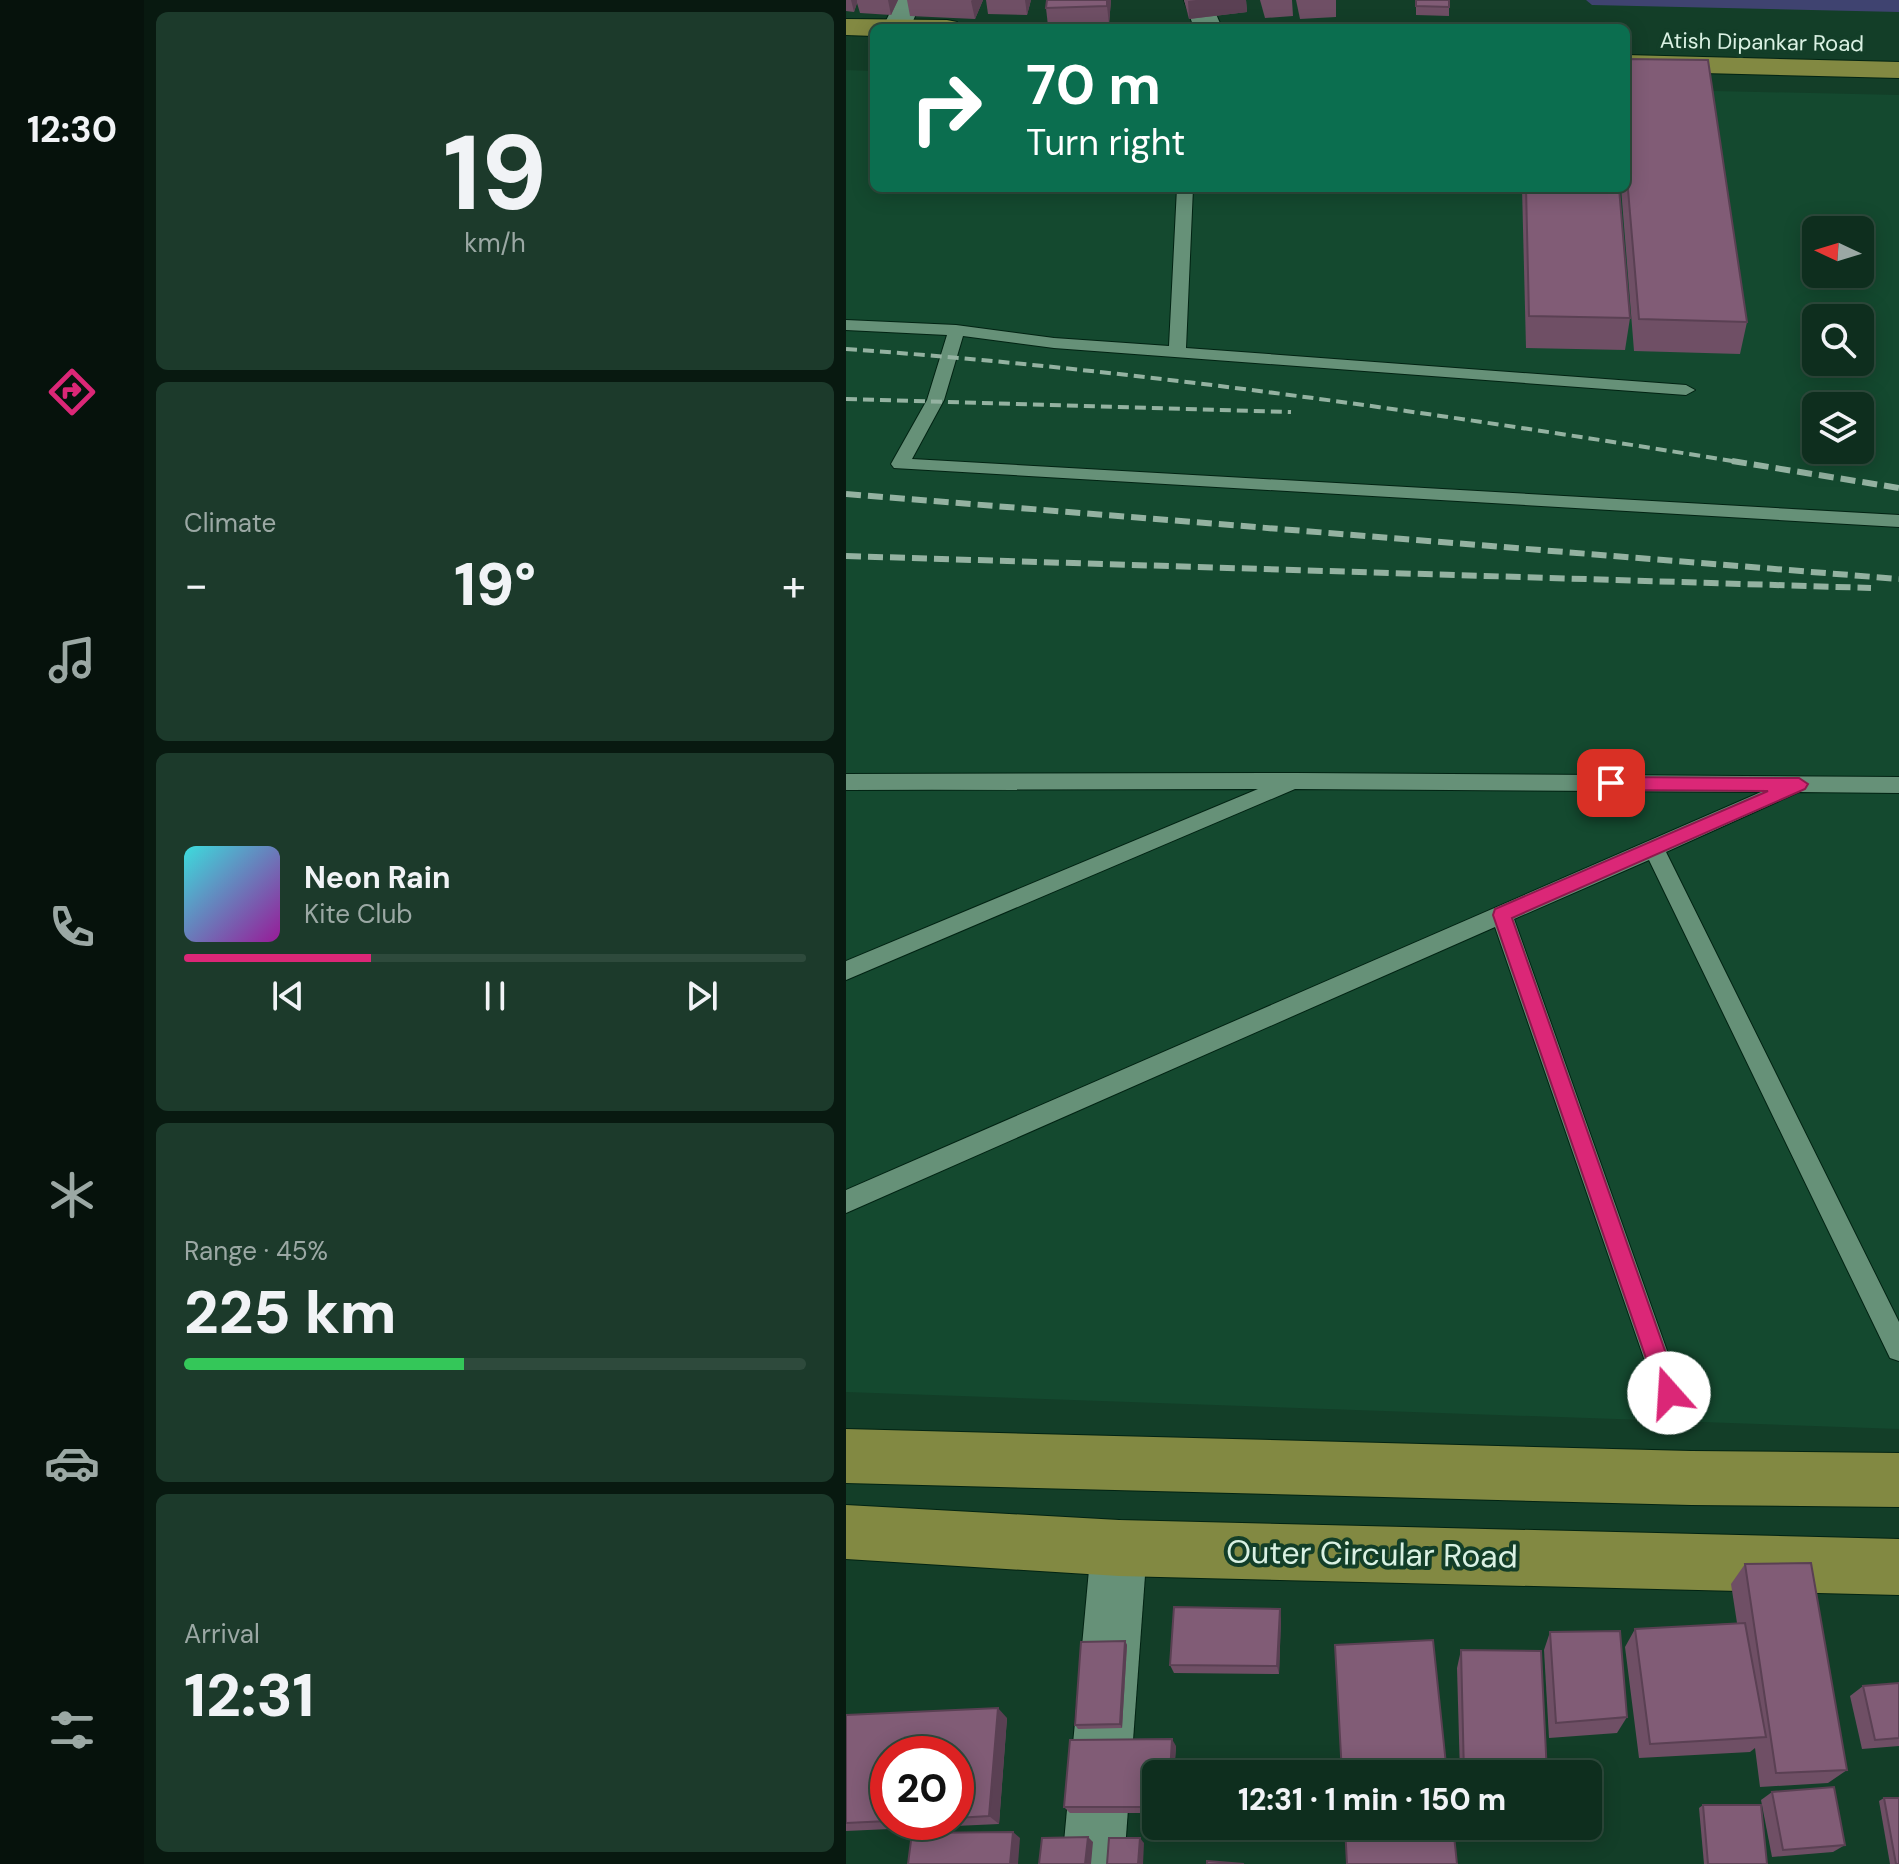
<!DOCTYPE html>
<html lang="en">
<head>
<meta charset="utf-8">
<style>
  body { margin:0; font-family:"DM Sans",sans-serif; background:#1c3a2b; color:#f1f3f6; height:100vh; display:flex; flex-direction:column; font-size:30px; white-space:nowrap }
  * { box-sizing:border-box; margin:0 }
  p { font-size:26px; color:#9ba8a4 }
  .icon { flex:none; width:44px; height:44px; fill:none; stroke:currentColor; stroke-width:2; stroke-linecap:round; stroke-linejoin:round }
  .map { position:relative; flex:1; overflow:hidden }
  .drawer { display:flex; flex-direction:column; gap:12px; padding:12px; background:#081910; width:702px }
  .drawer>* { flex:none }
  .hud { position:absolute; left:24px; top:24px; width:760px; height:168px; border-radius:12px; box-shadow:0 4px 20px #0003,0 0 0 2px #2e4a3c; background:#0b6e4f; color:#fff; overflow:hidden }
  .needle { width:52px; rotate:274deg }
  .tools { position:absolute; left:956px; top:216px; display:grid; gap:16px }
  .tools a { display:grid; place-items:center; width:72px; height:72px; border-radius:12px; background:#0e2e1e; box-shadow:0 4px 20px #0003,0 0 0 2px #2e4a3c; font-size:40px }
  .speed { position:absolute; left:24px; top:1736px; display:flex; gap:16px; font-size:40px; font-weight:700; text-align:center }
  .speed>* { display:grid; place-content:center; width:104px; height:104px; border-radius:50%; background:#0e2e1e; box-shadow:0 4px 20px #0003,0 0 0 2px #2e4a3c; line-height:1 }
  .speed .limit { border:12px solid #d22; background:#fff; color:#111 }
  .pin { position:absolute; display:grid; place-items:center; width:68px; height:68px; color:#fff; margin:-34px; border-radius:16px; box-shadow:0 4px 12px #0006 }
  .me { position:absolute; width:88px; margin:-44px; rotate:341deg; stroke-linejoin:round; filter:drop-shadow(0 0 6px #0008) }
  .turn { display:flex; align-items:center; gap:28px; height:168px; padding:0 24px; font-size:36px }
  .turn .icon { width:104px; height:104px; stroke-width:2.5 }
  .turn b { display:block; font-size:56px; line-height:68px }
  .big { font-size:60px; font-weight:800; line-height:1.1 }
  .drawer .tile { flex:1; display:flex; flex-direction:column; justify-content:center; gap:12px; min-width:0; padding:0 28px; border-radius:12px; background:#1c3a2b }
  .drawer .dial { align-items:center; gap:0 }
  .dial b { font-size:104px; line-height:1 }
  .song { display:flex; align-items:center; gap:24px }
  .cover { width:96px; height:96px; border-radius:12px; background:linear-gradient(135deg,hsl(180 70% 55%),hsl(300 70% 35%)) }
  .played { height:8px; border-radius:4px; background:linear-gradient(90deg,#db2777 30%,#2e4a3c 30%) }
  .keys { display:flex; justify-content:space-around; direction:ltr }
  .heat { display:flex; justify-content:space-between; align-items:center; font-size:44px; direction:ltr }
  .charge { height:12px; border-radius:6px; background:linear-gradient(90deg,#34c759 45%,#2e4a3c 0) }
  .trip { position:absolute; left:296px; top:1760px; width:460px; height:80px; border-radius:12px; background:#0e2e1e; box-shadow:0 4px 20px #0003,0 0 0 2px #2e4a3c; font-weight:800; line-height:80px; text-align:center }
  main { display:flex; flex:1; min-height:0 }
  .menu { display:flex; flex-direction:column; width:144px; justify-content:space-around; align-items:center; background:#06120c; color:#9ba8a4 }
  .menu .icon { width:56px; height:56px }
  .menu .selected { color:#db2777 }
  .menu b { font-size:36px; color:#f1f3f6 }
  .map>svg:first-child { display:block }
  .built { fill:#14492f; fill-rule:evenodd }
  .green { fill:#3f4370 }
  .lines { fill:none; stroke-linecap:round; stroke-linejoin:round }
  .service-casing { stroke:#022313; stroke-width:2 }
  .minor-casing { stroke:#022313; stroke-width:2 }
  .primary-casing { stroke:#022313; stroke-width:2 }
  .service { fill:#669178; fill-rule:evenodd }
  .minor { fill:#669178; fill-rule:evenodd }
  .primary { fill:#828942; fill-rule:evenodd }
  .rail-far1 { stroke:#94b2a1; stroke-width:4; stroke-dasharray:11 6; stroke-linecap:butt }
  .rail { stroke:#94b2a1; stroke-width:6; stroke-dasharray:15 7; stroke-linecap:butt }
  .wall { fill:#6f4f65; fill-rule:evenodd }
  .shaded-wall { fill:#5a4053 }
  .building { fill:#815c76; stroke:#5a4053; stroke-width:2 }
  .route { fill:#db2777; stroke:#8e194d; stroke-width:2 }
  .labels { text-anchor:middle; dominant-baseline:central; stroke-width:8; stroke-linejoin:round; paint-order:stroke }
  .far-street-label { font-size:22px; fill:#daf1e3; stroke:#133e28 }
  .near-street-label { font-size:32px; fill:#daf1e3; stroke:#133e28 }
</style>
</head>
<body>
<main>
<nav class="menu">
<b>12:30</b>
<svg class="icon selected" aria-label="directions" viewBox="0 0 24 24"><path d="M12 3l9 9-9 9-9-9zM9 14v-3h6M13 9l2 2-2 2"/></svg>
<svg class="icon" aria-label="music" viewBox="0 0 24 24"><path d="M9 18V5l10-2v13"/><circle cx="6" cy="18" r="3"/><circle cx="16" cy="16" r="3"/></svg>
<svg class="icon" aria-label="phone" viewBox="0 0 24 24"><path d="M5 4h4l2 5-3 2q2 4 5 5l2-3 5 2v4C11 20 4 13 5 4z"/></svg>
<svg class="icon" aria-label="climate" viewBox="0 0 24 24"><path d="M12 3v18M4 7l16 10M4 17L20 7"/></svg>
<svg class="icon" aria-label="car" viewBox="0 0 24 24"><path d="M5 17H2v-5l4-1 3-4h7l3 4 3 1v5h-3M9 17h6M6 11h13"/><circle cx="7" cy="17" r="2"/><circle cx="17" cy="17" r="2"/></svg>
<svg class="icon" aria-label="filters" viewBox="0 0 24 24"><path d="M4 7h16M4 17h16"/><circle cx="9" cy="7" r="2"/><circle cx="15" cy="17" r="2"/></svg>
</nav>
<section class="drawer">
<div class="tile dial"><b>19</b><p>km/h</p></div>
<div class="tile"><p>Climate</p>
<div class="heat"><a>−</a><b class="big">19°</b><a>+</a></div>
</div>
<div class="tile">
<div class="song"><i class="cover"></i><div><b>Neon Rain</b><p>Kite Club</p></div></div>
<div class="played"></div>
<div class="keys"><svg class="icon" aria-label="previous" viewBox="0 0 24 24"><path d="M18 5L8 12l10 7zM5 5v14"/></svg><svg class="icon" aria-label="pause" viewBox="0 0 24 24"><path d="M8 5v14M16 5v14"/></svg><svg class="icon" aria-label="next" viewBox="0 0 24 24"><path d="M6 5l10 7-10 7zM19 5v14"/></svg></div>
</div>
<div class="tile"><p>Range · 45%</p><b class="big">225 km</b><div class="charge"></div></div>
<div class="tile"><p>Arrival</p><b class="big">12:31</b></div>
</section>
<div class="map">
<svg width="1053" height="1864" viewBox="0 0 1053 1864">
  <rect width="100%" height="100%" fill="#133e28"/>
  <path class="built" d="M0,70L28,71V188H780V89L1053,95V1429L0,1392ZM970,230H1014V274H970ZM970,318H1014V362H970ZM970,406H1014V450H970Z"/>
  <path class="green" d="M740,0H1053V12L746,5Z"/>
  <g class="lines">
    <defs>
      <g id="service">
        <path d="M331,188H347L340,348L840,385L849,390L840,395L208,348L117,336L98,400L66,459L1053,515V527L48,468L45,464L81,400L101,335L0,330V320L110,325L208,338L323,346Z"/>
        <path d="M452,773L1053,777V793L953,792L820,852L1053,1322V1361L1044,1358L803,860L668,919L836,1393L832,1402L823,1406L814,1402L810,1393L649,927L0,1213V1190L915,792L449,789L0,980V961L412,789L0,790V774Z"/>
      </g>
      <g id="minor">
        <path d="M50,0H76L64,28L37,27Z"/>
        <path d="M338,0H364L376,28H348Z"/>
        <path d="M273,1520L293,1528L301,1548L278,1864H216L245,1548L253,1528Z"/>
      </g>
      <g id="primary">
        <path d="M0,19L101,20L111,22L115,28H28V36L0,35Z"/>
        <path d="M780,55L1053,62V78L780,71Z"/>
        <path d="M0,1429L845,1451L1053,1453V1507L845,1505L0,1483Z"/>
        <path d="M0,1505L273,1520L1053,1539V1595L273,1576L0,1559Z"/>
      </g>
    </defs>
    <use href="#service" class="service-casing"/>
    <use href="#minor" class="minor-casing"/>
    <use href="#primary" class="primary-casing"/>
    <use href="#service" class="service"/>
    <use href="#minor" class="minor"/>
    <use href="#primary" class="primary"/>
    <g class="rail-far1">
      <path d="M0,349C301,370 601,415 899,463"/>
      <path d="M0,399L445,412"/>
    </g>
    <g class="rail">
      <path d="M886,461L1053,488"/>
      <path d="M0,494L1053,579"/>
      <path d="M0,556L1025,588"/>
    </g>
  </g>
  <g class="wall">
    <path d="M0,0H52L45,15L14,13L11,3L8,12L0,11Z"/>
    <path d="M61,0H137L129,19L64,16Z"/>
    <path d="M140,0H185L181,15L142,14Z"/>
    <path d="M201,0H265L263,24L202,26L200,8Z"/>
    <path d="M338,0H400L401,12L343,19Z"/>
    <path d="M414,0H446L447,16L419,18Z"/>
    <path d="M450,0H490V17L454,19Z"/>
    <path d="M570,0H603V16L570,15Z"/>
    <path d="M780,59L901,322L894,354L788,351L775,188H780Z"/>
    <path d="M676,188H773L784,318L779,350L680,348Z"/>
    <path d="M899,1564L1001,1770L982,1783L914,1787L909,1748L904,1752L793,1758L779,1647L789,1629L891,1623L885,1584Z"/>
    <path d="M435,1618L433,1674L328,1673L324,1665Z"/>
    <path d="M704,1632L781,1717L771,1733L703,1738L698,1650Z"/>
    <path d="M279,1641L281,1645L276,1728L232,1729L229,1725Z"/>
    <path d="M615,1650L701,1774H614L611,1668Z"/>
    <path d="M1053,1683V1746L1016,1749L1004,1696L1017,1686Z"/>
    <path d="M0,1715L161,1718L153,1824L0,1831ZM42,1754H110V1822H42Z"/>
    <path d="M330,1746L328,1774H310V1813H224L218,1807Z"/>
    <path d="M926,1792L999,1845L987,1852L926,1857L915,1800Z"/>
    <path d="M1038,1798L1053,1864H1044L1033,1801Z"/>
    <path d="M857,1805L921,1864H858L853,1808Z"/>
  </g>
  <g class="shaded-wall">
    <path d="M5,0H11V3L8,12Z"/>
    <path d="M42,0H52L45,15Z"/>
    <path d="M126,0H137L129,19L125,1Z"/>
    <path d="M179,0H185L181,15Z"/>
    <path d="M261,0H265L263,24L261,6Z"/>
    <path d="M350,0H400L401,12L343,19L342,1Z"/>
    <path d="M434,1609L435,1618L433,1674L431,1666Z"/>
    <path d="M279,1641L281,1645L276,1728L274,1724Z"/>
    <path d="M152,1708L161,1718L153,1824L143,1816Z"/>
    <path d="M326,1739L330,1746L328,1774H324Z"/>
    <path d="M167,1832L174,1838L172,1864H164Z"/>
    <path d="M242,1837L247,1842L245,1864H239Z"/>
    <path d="M294,1838L298,1843L297,1864H292Z"/>
  </g>
  <g class="building">
    <path d="M201,0H261V6L200,8Z"/>
    <path d="M570,0H603V7L570,6Z"/>
    <path d="M780,59L862,60L901,322L793,319L780,166Z"/>
    <path d="M680,188H773L784,318L683,316Z"/>
    <path d="M965,1563L1001,1770L930,1773L899,1564Z"/>
    <path d="M328,1607L434,1609L431,1666L324,1665Z"/>
    <path d="M899,1623L920,1737L804,1744L789,1629Z"/>
    <path d="M774,1631L781,1717L710,1723L704,1632Z"/>
    <path d="M587,1640L601,1774H496L489,1645Z"/>
    <path d="M279,1641L274,1724L229,1725L235,1642Z"/>
    <path d="M615,1650L695,1651L701,1774H618Z"/>
    <path d="M1053,1683V1738L1029,1740L1017,1686Z"/>
    <path d="M152,1708L143,1816L110,1818V1754H42V1821L0,1823V1715Z"/>
    <path d="M326,1739L324,1774H310V1807H218L224,1740Z"/>
    <path d="M988,1787L999,1845L937,1850L926,1792Z"/>
    <path d="M1038,1798H1053V1864H1050Z"/>
    <path d="M857,1805H915L921,1864H862Z"/>
    <path d="M499,1826H607L611,1864H501Z"/>
    <path d="M167,1832L164,1864H62L66,1833Z"/>
    <path d="M242,1837L239,1864H193L196,1838Z"/>
    <path d="M263,1838H294L292,1864H261Z"/>
    <path d="M361,1861L398,1864H361Z"/>
  </g>
  <path class="route" d="M765,777L953,778L962,784L959,789L666,918L834,1393L831,1401L823,1404L816,1401L812,1393L647,915L649,909L922,791L765,790L757,783Z"/>
  <g class="labels">
    <g class="far-street-label">
      <text transform="translate(916 42) rotate(1)">Atish Dipankar Road</text>
    </g>
    <g class="near-street-label">
      <text transform="translate(526 1554) rotate(1)">Outer Circular Road</text>
    </g>
  </g>
</svg>
<div class="tools">
<a><svg class="needle" viewBox="-14 -14 28 28"><path d="M0-13l5 13h-10z" fill="#e53935"/><path d="M0 13l5-13h-10z" fill="#9ba8a4"/></svg></a>
<a><svg class="icon" aria-label="search" viewBox="0 0 24 24"><circle cx="10" cy="10" r="6"/><path d="M15 15l6 6"/></svg></a>
<a><svg class="icon" aria-label="layers" viewBox="0 0 24 24"><path d="M12 4l9 5-9 5-9-5zM3 14l9 5 9-5"/></svg></a>
</div>
<div class="speed"><div class="limit">20</div></div>
<div class="pin" style="left:765px;top:783px;background:#d93025"><svg class="icon" aria-label="arrive" viewBox="0 0 24 24"><path d="M6 21V4h12l-3 4 3 4H6"/></svg></div>
<svg class="me" style="left:823px;top:1393px" viewBox="-20 -20 40 40"><circle r="19" fill="#fff"/><path d="M0-13L10 11 0 6-10 11z" fill="#db2777"/></svg>
<div class="trip">12:31 · 1 min · 150 m</div>
<div class="hud">
<div class="turn"><svg class="icon" aria-label="right" viewBox="0 0 24 24"><path d="M7 20v-9h11M14 6l5 5-5 5"/></svg><div><b>70 m</b>Turn right</div></div>
</div>
</div>
</main>
</body>
</html>
